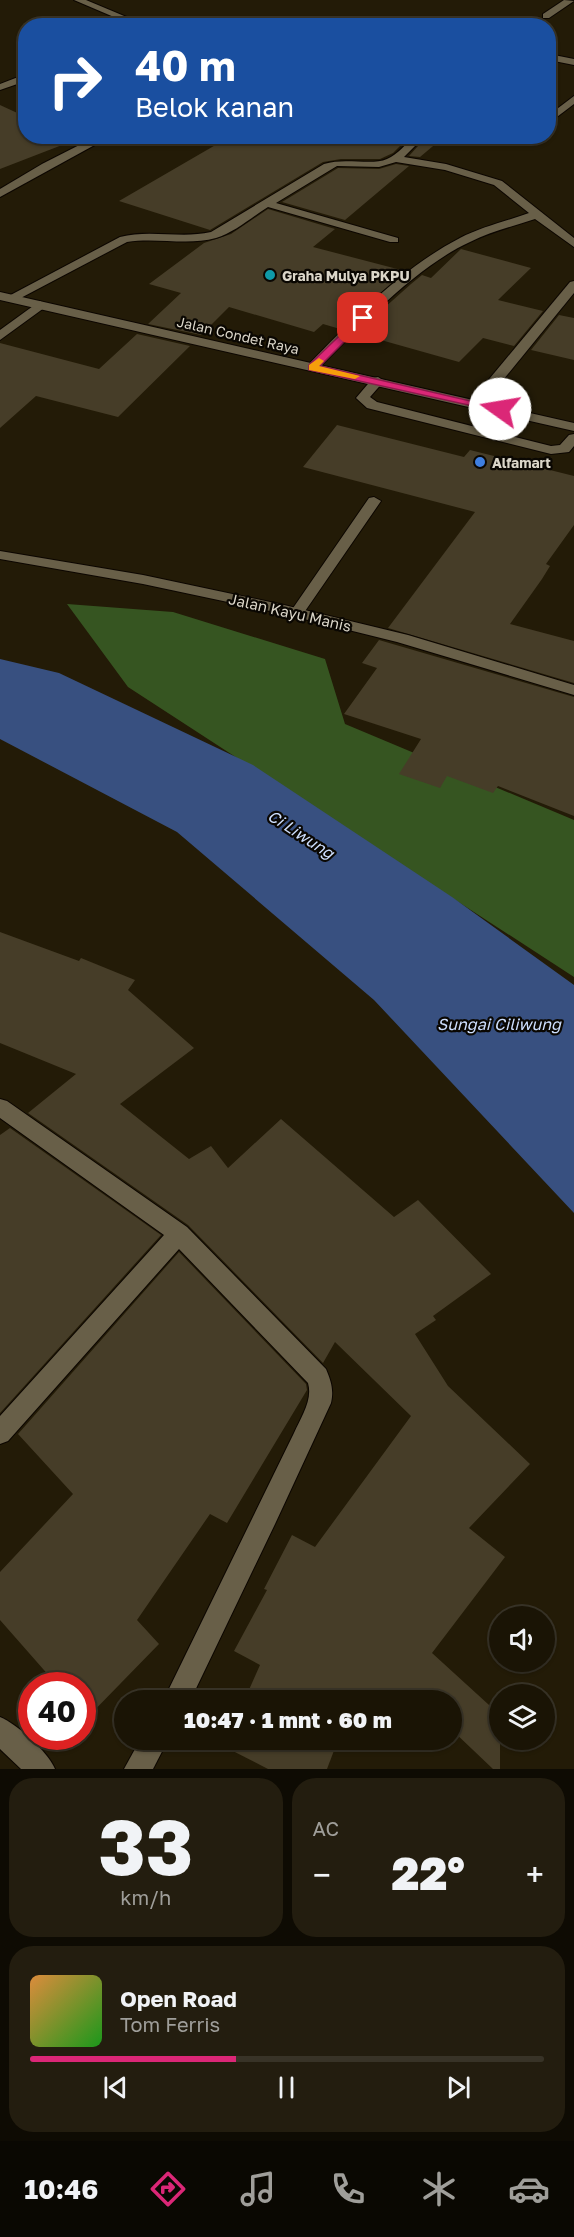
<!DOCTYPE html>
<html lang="id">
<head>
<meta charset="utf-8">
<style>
  body { margin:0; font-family:"Golos Text",sans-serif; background:#231d0f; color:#f1f3f6; height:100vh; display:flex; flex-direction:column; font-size:22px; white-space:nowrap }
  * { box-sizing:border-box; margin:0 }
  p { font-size:20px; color:#9f9e9a }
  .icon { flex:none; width:33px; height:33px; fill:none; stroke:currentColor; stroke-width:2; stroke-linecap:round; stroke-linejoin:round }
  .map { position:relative; height:1769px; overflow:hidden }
  .details { display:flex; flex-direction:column; gap:9px; padding:9px; background:#0e0b03; flex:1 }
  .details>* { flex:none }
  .banner { position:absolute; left:18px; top:18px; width:538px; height:126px; border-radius:24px; box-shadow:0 2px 4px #0004,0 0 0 2px #383327; background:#1a4fa0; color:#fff; overflow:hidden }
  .buttons { position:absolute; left:489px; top:1606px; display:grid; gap:12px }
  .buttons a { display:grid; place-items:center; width:66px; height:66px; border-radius:50%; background:#1a1405; box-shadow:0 2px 4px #0004,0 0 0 2px #383327; font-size:30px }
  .speed { position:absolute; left:18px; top:1672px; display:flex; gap:12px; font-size:30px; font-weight:700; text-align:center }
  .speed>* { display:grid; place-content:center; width:78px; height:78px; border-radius:50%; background:#1a1405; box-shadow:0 2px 4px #0004,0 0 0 2px #383327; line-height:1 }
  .speed .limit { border:9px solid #d22; background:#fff; color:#111 }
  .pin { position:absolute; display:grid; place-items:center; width:51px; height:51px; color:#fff; margin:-26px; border-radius:12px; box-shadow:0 3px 9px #0006 }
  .me { position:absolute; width:66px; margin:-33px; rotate:283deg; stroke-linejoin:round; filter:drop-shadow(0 0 4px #0008) }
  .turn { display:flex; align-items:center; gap:21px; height:126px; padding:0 18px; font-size:27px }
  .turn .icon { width:78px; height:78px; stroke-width:2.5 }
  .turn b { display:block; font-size:42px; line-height:51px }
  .big { font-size:45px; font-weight:800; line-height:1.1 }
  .details .tile { flex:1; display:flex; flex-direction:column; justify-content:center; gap:9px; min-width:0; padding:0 21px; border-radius:24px; background:#231d0f }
  .details .dial { align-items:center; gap:0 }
  .dial b { font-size:78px; line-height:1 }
  .song { display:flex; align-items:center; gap:18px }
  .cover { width:72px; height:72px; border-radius:9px; background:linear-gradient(135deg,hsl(30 70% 55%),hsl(120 70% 35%)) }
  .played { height:6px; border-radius:3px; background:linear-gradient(90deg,#db2777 40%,#383327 40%) }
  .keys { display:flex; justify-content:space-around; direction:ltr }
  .heat { display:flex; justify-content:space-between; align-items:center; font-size:33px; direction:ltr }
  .details .tiles { flex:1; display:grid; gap:9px; grid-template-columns:1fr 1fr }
  .tile:last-child { grid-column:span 2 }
  .trip { position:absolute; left:114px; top:1690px; width:348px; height:60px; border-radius:30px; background:#1a1405; box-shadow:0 2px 4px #0004,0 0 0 2px #383327; font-weight:800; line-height:60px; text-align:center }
  .dock { display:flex; height:96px; justify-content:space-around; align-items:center; background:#0a0802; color:#9f9e9a }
  .dock .icon { width:42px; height:42px }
  .dock .selected { color:#db2777 }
  .dock b { font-size:27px; color:#f1f3f6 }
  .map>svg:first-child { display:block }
  .forest { fill:#365521 }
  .water { fill:#385080 }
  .building { fill:#463d28 }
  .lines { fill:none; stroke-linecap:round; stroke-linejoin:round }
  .lane-casing { stroke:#0c0600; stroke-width:2 }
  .street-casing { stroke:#0c0600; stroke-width:2 }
  .secondary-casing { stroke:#0c0600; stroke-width:2 }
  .lane { fill:#685f48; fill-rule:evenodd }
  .street { fill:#685f48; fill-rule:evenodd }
  .secondary { fill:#685f48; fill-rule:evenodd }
  .route { fill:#db2777; stroke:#8e194d; stroke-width:1.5 }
  .slow { fill:#f59e0b }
  .culture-dot { fill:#0f9aa8; stroke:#0a0702; stroke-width:2 }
  .shop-dot { fill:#3f7fe0; stroke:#0a0702; stroke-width:2 }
  .labels { text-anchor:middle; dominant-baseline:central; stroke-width:4.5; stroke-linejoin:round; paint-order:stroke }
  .far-poi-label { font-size:14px; font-weight:bold; fill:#dbd6c9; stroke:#0a0702; text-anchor:start }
  .far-street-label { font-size:14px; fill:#dbd6c9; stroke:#0a0702 }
  .street-label { font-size:15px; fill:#dbd6c9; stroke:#0a0702 }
  .water-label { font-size:16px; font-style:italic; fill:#cedffe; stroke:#0a0702 }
</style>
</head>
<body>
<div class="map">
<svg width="574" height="1769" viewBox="0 0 574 1769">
  <rect width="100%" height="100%" fill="#231b07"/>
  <path class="forest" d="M67,604L173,612L325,659L345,724L574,820V977L128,687Z"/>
  <path class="water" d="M0,659L59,673L253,765L452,897L574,985V1213L374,1000L177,832L0,739Z"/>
  <g class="building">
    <path d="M0,105L26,117V136H67L75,140L0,169Z"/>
    <path d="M231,136H410L393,153L380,159H341L323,162L210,230L119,201Z"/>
    <path d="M427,136H445L420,157L409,156Z"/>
    <path d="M396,164L409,166L345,220L282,202L338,168L379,169Z"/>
    <path d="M268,209L335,229L313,247L405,271L340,329L323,324L314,332L229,307L201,335L148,324L181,293L149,284L204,243L231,234Z"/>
    <path d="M461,249L531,268L498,300L543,311L514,346L483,338L459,362L356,333L411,284L422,275L431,278Z"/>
    <path d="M559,315L574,318V360L531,350Z"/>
    <path d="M137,334L190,346L118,417L36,396L0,428V343L99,369Z"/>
    <path d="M337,425L464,457L470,450L574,476V525L546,564L550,566L542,579L510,624L574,641V683L388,628L475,512L303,467Z"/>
    <path d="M379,640L574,697V816L498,786L493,793L447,776L440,788L399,774L421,739L344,714L377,668L362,663Z"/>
    <path d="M0,932L79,961L81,958L135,980L128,990L194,1048L120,1104L189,1159L211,1146L228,1168L281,1119L394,1217L418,1200L491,1274L433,1316L436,1320L415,1334L448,1386L530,1464L469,1528L505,1557L432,1653L500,1715V1769H493L452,1730V1701H244L260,1665L234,1651L267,1590L264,1589L292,1535L315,1547L411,1416L335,1342L323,1363L188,1225L28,1113L76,1074L0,1043Z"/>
    <path d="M10,1128L161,1235L0,1413V1135Z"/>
    <path d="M179,1252L306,1384L307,1390L227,1523L210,1514L137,1620L159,1644L82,1723V1686H58L0,1620V1572L73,1494L18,1434Z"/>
    <path d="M226,1740H338L327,1769H268L223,1746Z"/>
  </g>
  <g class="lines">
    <defs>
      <g id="lane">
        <path d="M564,0L574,1L549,18H543V14Z"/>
        <path d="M97,136H111L0,197V189L42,164Z"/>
        <path d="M414,136H425L404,157L446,164L502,181L574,238V247L535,219C514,226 490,232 470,242C417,266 358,328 317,370H309L307,367L309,364C354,318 402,268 460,238C481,227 507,221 529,213L494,185L445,170L396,162L379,167L337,166L276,203L398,238V242H390L268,207C252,217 234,233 216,238C187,246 156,237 127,242L15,301H7L5,298L120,237C150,229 181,239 211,232L324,164C346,157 371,166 387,159C398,154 406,144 414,136Z"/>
        <path d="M574,281V293L481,407H471L469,404L471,401L570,282Z"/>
        <path d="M40,301L46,305L44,308L0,340V330Z"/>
        <path d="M378,377L384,381L370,397L377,402L551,446L560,445L569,435L574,434V446L569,452L551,454L367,408L356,398L373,378Z"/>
        <path d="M374,497L381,501L301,617H291L288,614L291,611L369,498Z"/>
      </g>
      <g id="street">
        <path d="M74,0H86L148,26H135Z"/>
        <path d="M549,54L574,59V65L549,60Z"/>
        <path d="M26,74V81L0,90V84Z"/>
        <path d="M574,96V104L549,123V115Z"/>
        <path d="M0,551L143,575L284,605L408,635L574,685V695L397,642L284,614L143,584L0,559Z"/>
        <path d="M0,1099L7,1101L187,1227L326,1369C331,1381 334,1390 331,1403L275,1524L190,1701H163L294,1433C301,1417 313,1400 308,1383L179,1249L8,1441L0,1444V1416L164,1235L0,1118Z"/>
        <path d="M0,1717C17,1724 48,1752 55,1769H21L0,1749Z"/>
        <path d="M140,1740H168L153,1769H124Z"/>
      </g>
      <path id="secondary" d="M0,292L574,423V431L0,300Z"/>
    </defs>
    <use href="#lane" class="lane-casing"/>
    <use href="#street" class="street-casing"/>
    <use href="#secondary" class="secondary-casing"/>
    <use href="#lane" class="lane"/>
    <use href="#street" class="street"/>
    <use href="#secondary" class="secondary"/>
  </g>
  <path class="route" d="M360,316L368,318L320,366L505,409L500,412L309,370V365Z"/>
  <path class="slow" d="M319,358L324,361L319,366L360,376L355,379L309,370V365Z"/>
  <circle class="culture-dot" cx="270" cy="275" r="6"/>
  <circle class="shop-dot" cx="480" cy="462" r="6"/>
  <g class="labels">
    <g class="far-poi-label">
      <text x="282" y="275">Graha Mulya PKPU</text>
      <text x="492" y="462">Alfamart</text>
    </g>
    <g class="far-street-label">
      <text transform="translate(238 335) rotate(13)">Jalan Condet Raya</text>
    </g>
    <g class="street-label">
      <text transform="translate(290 612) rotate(13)">Jalan Kayu Manis</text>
    </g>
    <g class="water-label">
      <text transform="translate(301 834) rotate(33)">Ci Liwung</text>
      <text x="499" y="1024">Sungai Ciliwung</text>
    </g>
  </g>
</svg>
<div class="buttons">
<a><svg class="icon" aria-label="sound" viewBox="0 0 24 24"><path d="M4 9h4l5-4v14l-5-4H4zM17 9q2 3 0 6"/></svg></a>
<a><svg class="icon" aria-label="layers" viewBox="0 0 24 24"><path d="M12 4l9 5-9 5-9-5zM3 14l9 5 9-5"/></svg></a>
</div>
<div class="speed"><div class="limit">40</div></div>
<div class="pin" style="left:363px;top:318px;background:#d93025"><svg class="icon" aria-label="arrive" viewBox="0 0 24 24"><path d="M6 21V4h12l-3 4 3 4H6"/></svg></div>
<svg class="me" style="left:500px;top:409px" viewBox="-20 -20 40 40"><circle r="19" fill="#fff"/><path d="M0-13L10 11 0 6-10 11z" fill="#db2777"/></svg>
<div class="trip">10:47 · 1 mnt · 60 m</div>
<div class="banner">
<div class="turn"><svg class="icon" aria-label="right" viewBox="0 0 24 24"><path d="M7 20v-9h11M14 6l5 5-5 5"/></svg><div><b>40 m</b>Belok kanan</div></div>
</div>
</div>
<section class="details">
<div class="tiles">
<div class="tile dial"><b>33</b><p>km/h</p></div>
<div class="tile"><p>AC</p>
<div class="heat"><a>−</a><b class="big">22°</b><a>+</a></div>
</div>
<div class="tile">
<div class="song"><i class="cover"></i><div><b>Open Road</b><p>Tom Ferris</p></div></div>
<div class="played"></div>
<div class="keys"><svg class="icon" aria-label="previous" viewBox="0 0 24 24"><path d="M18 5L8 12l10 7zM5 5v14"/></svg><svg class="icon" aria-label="pause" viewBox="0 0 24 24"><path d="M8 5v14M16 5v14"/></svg><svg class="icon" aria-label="next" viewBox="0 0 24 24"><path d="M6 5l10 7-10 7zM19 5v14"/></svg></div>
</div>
</div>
</section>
<nav class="dock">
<b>10:46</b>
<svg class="icon selected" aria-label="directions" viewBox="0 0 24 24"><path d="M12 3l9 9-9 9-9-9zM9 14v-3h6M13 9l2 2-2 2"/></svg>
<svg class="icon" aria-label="music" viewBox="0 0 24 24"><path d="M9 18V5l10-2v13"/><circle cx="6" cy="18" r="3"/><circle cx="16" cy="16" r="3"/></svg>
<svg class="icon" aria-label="phone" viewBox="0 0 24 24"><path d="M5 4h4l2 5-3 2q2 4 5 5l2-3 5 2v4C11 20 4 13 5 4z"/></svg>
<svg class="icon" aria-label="climate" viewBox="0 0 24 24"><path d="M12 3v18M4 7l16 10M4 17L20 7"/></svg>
<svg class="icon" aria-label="car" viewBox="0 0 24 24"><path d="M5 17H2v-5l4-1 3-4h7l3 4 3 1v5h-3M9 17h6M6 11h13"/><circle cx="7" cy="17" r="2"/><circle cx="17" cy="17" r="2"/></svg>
</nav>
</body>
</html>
